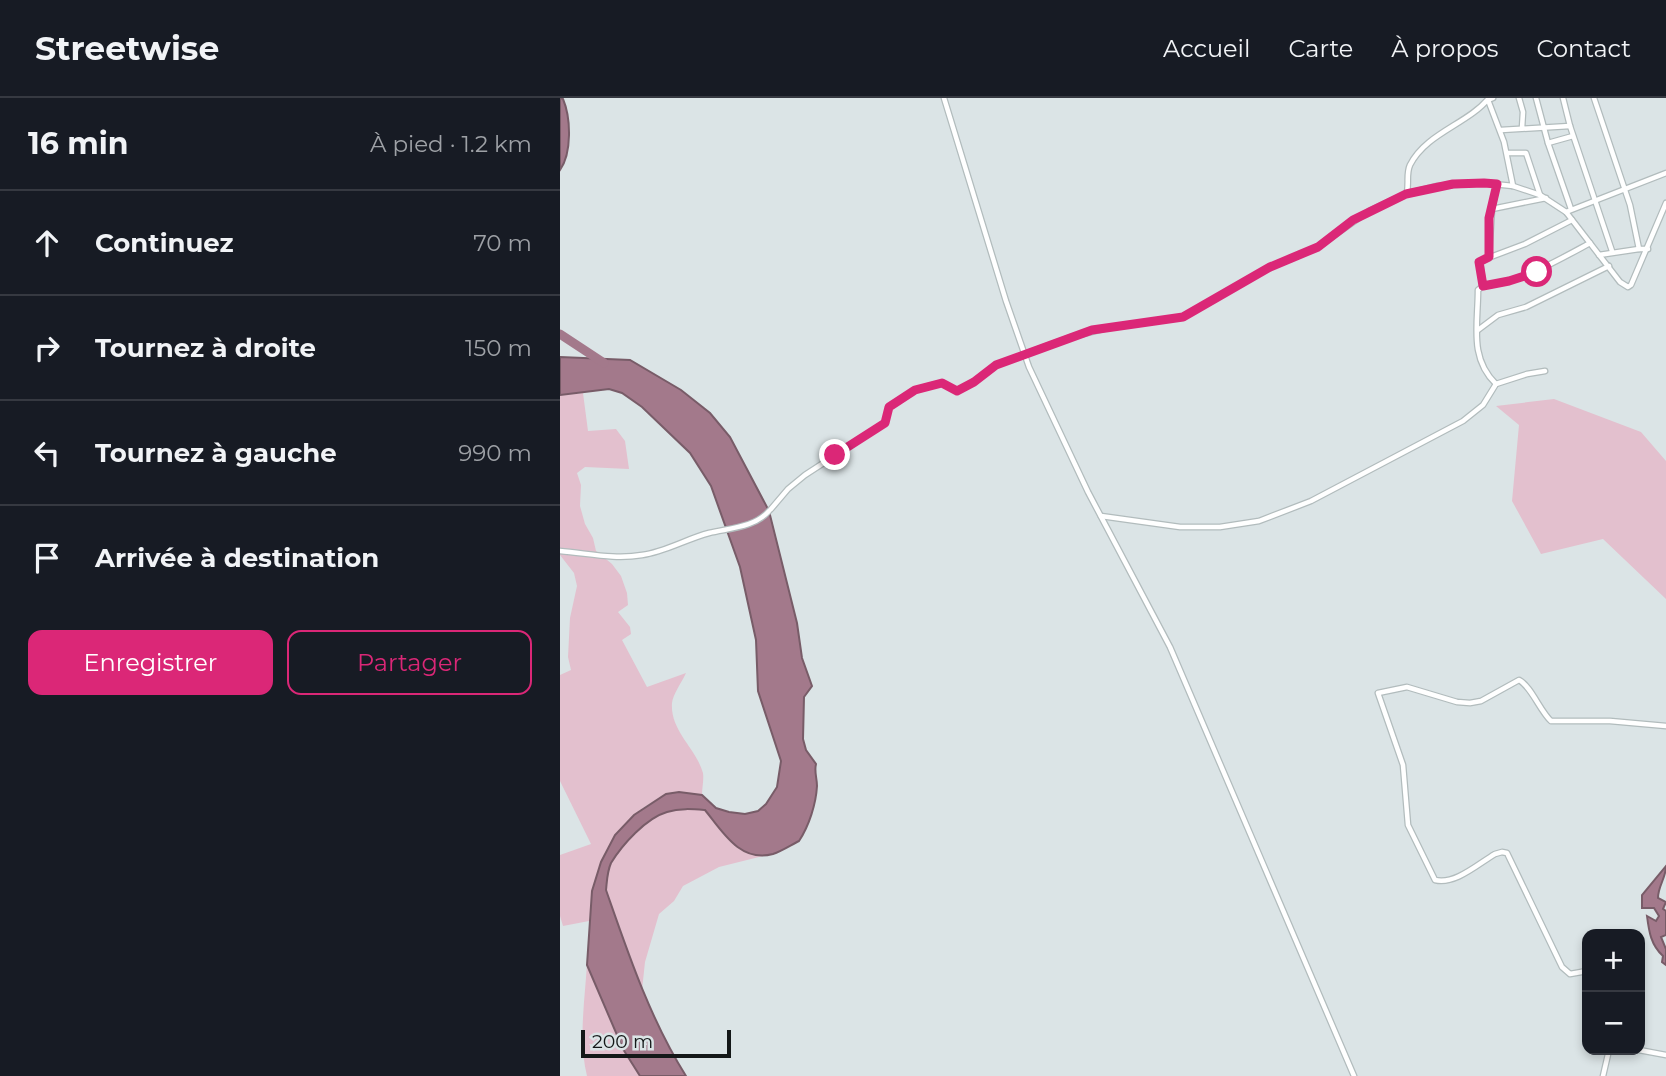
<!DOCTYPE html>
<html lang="fr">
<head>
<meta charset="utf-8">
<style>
	body { margin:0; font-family:Montserrat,sans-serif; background:#20242c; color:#f1f3f6 }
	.controls { position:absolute; right:21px; bottom:21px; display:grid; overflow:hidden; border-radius:14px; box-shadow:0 4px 10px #0003 }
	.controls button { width:63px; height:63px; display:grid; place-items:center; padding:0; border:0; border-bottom:2px solid #363941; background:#171b24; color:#f1f3f6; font:35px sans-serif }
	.scale { position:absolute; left:21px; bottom:18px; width:150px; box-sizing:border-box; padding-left:7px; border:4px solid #141818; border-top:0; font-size:19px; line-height:24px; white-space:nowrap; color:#141818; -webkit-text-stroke:5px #dbe4e6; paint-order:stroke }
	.stop { position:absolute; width:21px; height:21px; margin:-16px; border:5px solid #db2777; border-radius:50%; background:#fff }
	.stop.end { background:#db2777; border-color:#fff; box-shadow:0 2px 7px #0008 }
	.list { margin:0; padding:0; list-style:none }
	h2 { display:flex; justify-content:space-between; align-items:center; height:91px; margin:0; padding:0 28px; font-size:30px }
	h2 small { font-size:23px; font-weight:400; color:#9ea1a6 }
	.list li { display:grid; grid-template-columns:46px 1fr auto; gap:21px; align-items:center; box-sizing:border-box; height:105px; padding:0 28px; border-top:2px solid #363941 }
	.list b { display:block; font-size:26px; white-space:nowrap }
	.list em { font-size:23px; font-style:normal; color:#9ea1a6 }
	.actions { display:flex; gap:14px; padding:21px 28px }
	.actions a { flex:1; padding:16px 0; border:2px solid #db2777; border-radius:14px; text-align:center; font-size:24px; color:#db2777 }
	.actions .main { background:#db2777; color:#fff }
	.icon { flex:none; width:38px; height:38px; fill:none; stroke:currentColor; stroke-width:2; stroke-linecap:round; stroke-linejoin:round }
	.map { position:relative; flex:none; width:1106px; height:978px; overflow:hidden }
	header { display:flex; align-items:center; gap:42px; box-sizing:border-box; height:98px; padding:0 35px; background:#171b24; border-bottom:2px solid #363941 }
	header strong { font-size:33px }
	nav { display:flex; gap:38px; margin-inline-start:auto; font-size:24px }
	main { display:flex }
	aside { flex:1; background:#171b24 }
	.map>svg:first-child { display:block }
	.green { fill:#e3c0ce }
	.water { fill:#a3798b; stroke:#785c68; stroke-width:2 }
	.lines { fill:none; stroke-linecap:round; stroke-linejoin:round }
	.river { stroke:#a3798b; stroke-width:9 }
	.street-casing { stroke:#b2bcbd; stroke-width:7 }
	.street { stroke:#fff; stroke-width:4.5 }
	.route { stroke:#db2777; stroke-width:9 }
</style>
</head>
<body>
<header>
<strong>Streetwise</strong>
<nav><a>Accueil</a><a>Carte</a><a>À propos</a><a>Contact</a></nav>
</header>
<main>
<aside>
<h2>16 min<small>À pied · 1.2 km</small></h2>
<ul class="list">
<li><svg class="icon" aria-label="ahead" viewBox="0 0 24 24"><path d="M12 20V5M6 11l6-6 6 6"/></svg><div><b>Continuez</b></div><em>70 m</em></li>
<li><svg class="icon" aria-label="right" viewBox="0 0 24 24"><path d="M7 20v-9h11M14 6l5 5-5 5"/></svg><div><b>Tournez à droite</b></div><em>150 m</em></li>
<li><svg class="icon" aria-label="left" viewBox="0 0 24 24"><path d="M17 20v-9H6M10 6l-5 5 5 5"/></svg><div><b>Tournez à gauche</b></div><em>990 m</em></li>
<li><svg class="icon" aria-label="arrive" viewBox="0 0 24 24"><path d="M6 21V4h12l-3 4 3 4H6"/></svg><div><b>Arrivée à destination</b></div></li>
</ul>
<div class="actions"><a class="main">Enregistrer</a><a>Partager</a></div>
</aside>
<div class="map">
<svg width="1106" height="978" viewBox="0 0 1106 978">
	<rect width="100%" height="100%" fill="#dbe4e6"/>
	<g class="green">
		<path d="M 23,295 L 28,333 L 56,331 L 65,343 L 69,371 L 25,369 L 17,375 L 21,387 L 20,408 L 25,426 L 33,440 L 36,453 L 52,466 L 61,478 L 67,495 L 68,507 L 58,514 L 70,529 L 71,536 L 62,542 L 87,589 L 126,575 C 122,584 113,596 112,605 C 110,633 136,650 143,675 C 144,682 142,690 142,697 C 135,696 127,694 120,694 C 115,694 109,697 104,699 C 66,713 42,751 33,791 C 30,801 31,812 29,823 L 3,828 L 0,818 L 0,757 L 31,746 L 0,683 L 0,577 L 11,572 L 8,559 L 10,520 L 17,488 L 14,475 L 0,457 L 0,297 Z"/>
		<path d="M 994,301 L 1081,334 L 1106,363 L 1106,501 L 1043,441 L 981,456 L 952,403 L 959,327 L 936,308 Z"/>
		<path d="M 125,710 L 145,712 C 170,741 170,753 211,756 L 159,769 L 123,788 L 114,803 L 99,816 L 85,864 L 82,892 L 46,792 C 47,782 47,773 51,765 C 62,746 84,724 104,715 C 110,712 118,712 125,710 Z"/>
		<path d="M 27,865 L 63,950 L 80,978 L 27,978 C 18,942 25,902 27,865 Z"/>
	</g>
	<g class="water">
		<path d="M 0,0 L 3,1 C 11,20 12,55 0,72 Z"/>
		<path d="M 0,259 L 70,262 L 121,292 L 150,315 L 170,339 L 209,413 L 237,525 L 242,560 L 252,588 L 244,599 L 243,641 L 246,652 L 256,666 C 254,674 257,680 257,688 C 256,706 249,728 239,743 C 231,747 222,753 213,756 C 180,765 162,733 145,712 C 132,711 120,710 107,714 C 86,720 62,747 51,765 C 47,774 47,783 46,792 C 68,855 90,921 126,978 L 80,978 L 63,951 L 27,867 L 32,793 L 41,764 L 55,737 L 74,717 L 106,696 L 119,694 L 142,697 L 156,710 L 169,714 L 185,716 L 198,713 L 206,706 L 217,689 L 221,663 L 198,593 L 196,542 L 180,469 L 151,388 L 130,355 L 82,309 L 62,295 L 49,291 L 0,297 Z"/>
		<path d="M 1106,768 C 1106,780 1098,788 1098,800 L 1106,804 L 1103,811 L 1106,813 L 1106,837 L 1101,839 L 1106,851 L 1106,867 L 1102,864 L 1103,858 C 1091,847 1089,834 1087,818 L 1096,823 L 1099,818 L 1094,810 L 1082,810 L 1082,797 Z"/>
	</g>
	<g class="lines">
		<path class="river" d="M 0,236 L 44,265"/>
		<g class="street-casing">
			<g id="street">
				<path d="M 384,0 L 446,203 L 469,269 L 528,394 L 610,549 L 794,978"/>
				<path d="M 933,0 L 928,2 L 944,44 L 953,88"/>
				<path d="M 959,0 L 963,14 L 962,30"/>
				<path d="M 976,0 L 988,45"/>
				<path d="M 1003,0 L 1010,28 L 1052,153"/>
				<path d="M 1034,0 L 1070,107 L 1079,151 L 1088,151"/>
				<path d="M 941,32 L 1010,28"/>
				<path d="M 947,55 L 966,55 L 980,97"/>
				<path d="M 847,94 C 849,85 846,76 850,67 C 866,35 908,26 929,0"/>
				<path d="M 932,111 L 937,86"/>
				<path d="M 1011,111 L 988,45 L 1013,38"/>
				<path d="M 1006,114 L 1106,75"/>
				<path d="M 1039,157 L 1079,151"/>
				<path d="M 929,159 L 932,111 L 986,100"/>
				<path d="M 923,188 C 963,183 995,164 1030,145"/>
				<path d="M 918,232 L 938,217 L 966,209 L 1049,168"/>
				<path d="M 936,286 C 909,260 918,227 918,192 L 923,188 L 920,163 L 965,146 L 1012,122"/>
				<path d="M 211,411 L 228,391 L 245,377 L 325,325 L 329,309 L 355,292 L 381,285 L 397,293 L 414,284 L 436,267 L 511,239 L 551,229 L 623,219 L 710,169 L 758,149 L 809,113 L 846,96 L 877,88 L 924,85 L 953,88 L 980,97 L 1006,114 L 1060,184 L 1068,189 L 1071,187 L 1106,105"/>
				<path d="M 541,418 L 620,429 L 660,429 L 699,423 L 751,403 L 903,323 L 923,307 L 936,286 L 967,276 L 985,273"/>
				<path d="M 0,453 C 27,455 54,462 82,457 C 105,454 126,441 149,435 C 169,430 194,430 209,413"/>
				<path d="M 1027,873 L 1010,876 L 1002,869 L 947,755 L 942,754 L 935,756 C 918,766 895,787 875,782 L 848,727 L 843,667 L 818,595 L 847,589 L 897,604 L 910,605 L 921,603 L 959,582 C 971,588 980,613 991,623 L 1050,623 L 1106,628"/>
				<path d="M 1079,952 L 1106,957"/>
				<path d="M 1043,978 L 1049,952"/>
			</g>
		</g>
		<use href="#street" class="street"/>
	</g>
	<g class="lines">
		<path class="route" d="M 275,357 L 325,325 L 329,309 L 355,292 L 382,285 L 397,293 L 414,284 L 436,267 L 532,232 L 623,219 L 710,169 L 758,149 L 793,122 L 846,96 L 893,86 L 924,85 L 937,86 L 929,120 L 929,159 L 919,164 L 923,188 L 949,183 L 977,174"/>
	</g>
</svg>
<div class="controls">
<button>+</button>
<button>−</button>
</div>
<div class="scale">200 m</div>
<div class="stop" style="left:977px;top:174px"></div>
<div class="stop end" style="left:275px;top:357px"></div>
</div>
</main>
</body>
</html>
